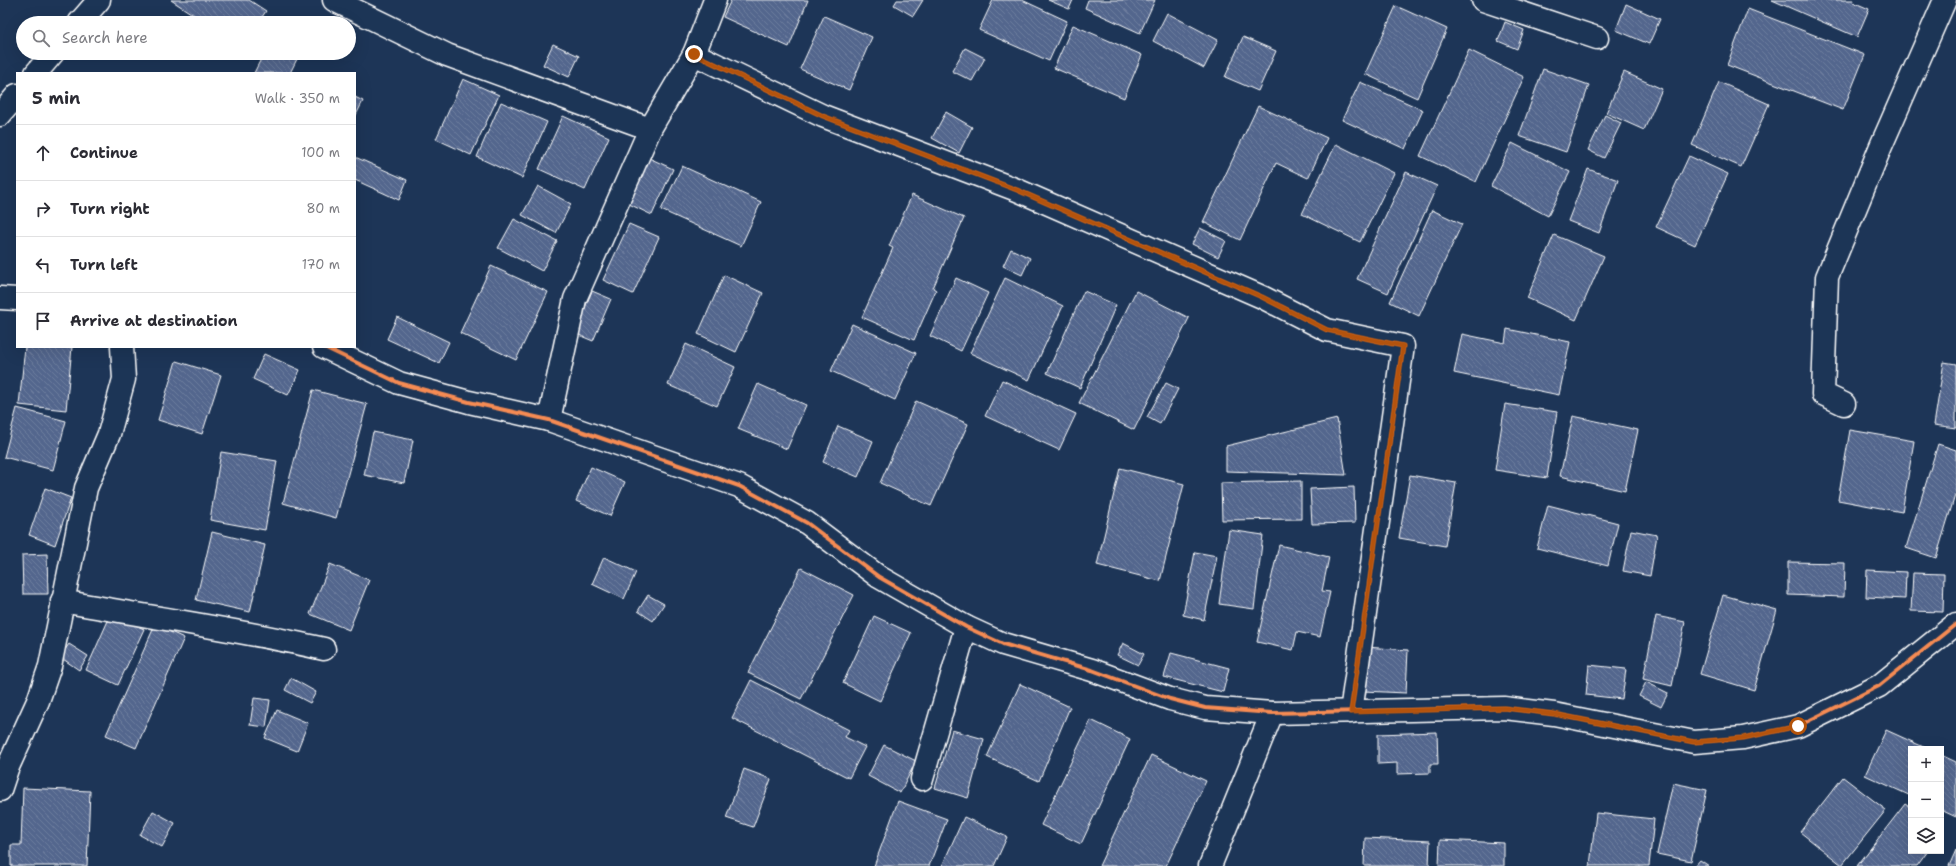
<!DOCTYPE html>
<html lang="en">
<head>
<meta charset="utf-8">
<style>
	body { margin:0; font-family:"Shantell Sans",sans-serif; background:#f7f7f7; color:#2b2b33 }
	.controls { position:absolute; right:12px; bottom:12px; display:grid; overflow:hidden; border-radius:0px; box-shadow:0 4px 16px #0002 }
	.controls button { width:36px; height:36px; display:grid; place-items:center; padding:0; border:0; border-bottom:1px solid #e1e1e2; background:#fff; color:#2b2b33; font:20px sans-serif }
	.stop { position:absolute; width:12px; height:12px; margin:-9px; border:3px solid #b45309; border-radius:50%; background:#fff }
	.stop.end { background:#b45309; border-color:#fff; box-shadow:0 1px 4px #0008 }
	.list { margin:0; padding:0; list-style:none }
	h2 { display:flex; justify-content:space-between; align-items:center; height:52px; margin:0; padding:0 16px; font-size:17px }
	h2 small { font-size:13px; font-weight:400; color:#7c7c81 }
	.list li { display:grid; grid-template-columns:26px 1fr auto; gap:12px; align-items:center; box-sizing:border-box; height:56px; padding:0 16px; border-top:1px solid #e1e1e2 }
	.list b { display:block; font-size:15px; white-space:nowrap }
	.list em { font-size:13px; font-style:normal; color:#7c7c81 }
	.icon { flex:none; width:22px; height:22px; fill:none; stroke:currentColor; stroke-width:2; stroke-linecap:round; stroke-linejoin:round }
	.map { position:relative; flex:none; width:1956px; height:866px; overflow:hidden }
	.search { position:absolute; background:#fff; box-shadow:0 4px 16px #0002; left:16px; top:16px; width:340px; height:44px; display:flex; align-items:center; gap:10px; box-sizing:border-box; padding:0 14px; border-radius:22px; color:#7c7c81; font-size:15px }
	.panel { position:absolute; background:#fff; box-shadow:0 4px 16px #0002; left:16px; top:72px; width:340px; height:276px; border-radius:0px }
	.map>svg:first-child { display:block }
	.building { fill:url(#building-back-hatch); stroke:#fff }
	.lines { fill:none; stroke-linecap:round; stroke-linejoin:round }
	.street-casing { stroke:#fff; stroke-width:25 }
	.secondary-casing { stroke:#fff; stroke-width:25 }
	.street { stroke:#1d3557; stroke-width:22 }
	.secondary { stroke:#1d3557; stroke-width:22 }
	.cycleway-casing { stroke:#1d3557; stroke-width:6 }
	.cycleway { stroke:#f68b52; stroke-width:4 }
	.route { stroke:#b45309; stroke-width:5 }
</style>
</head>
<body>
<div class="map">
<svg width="1956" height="866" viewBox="0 0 1956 866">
	<defs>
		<pattern id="building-back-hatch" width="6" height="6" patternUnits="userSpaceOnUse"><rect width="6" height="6" fill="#53668d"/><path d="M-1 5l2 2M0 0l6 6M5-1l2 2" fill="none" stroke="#6d7d9e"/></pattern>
	</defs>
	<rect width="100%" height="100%" fill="#1d3557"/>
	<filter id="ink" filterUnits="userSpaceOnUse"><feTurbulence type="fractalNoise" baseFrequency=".025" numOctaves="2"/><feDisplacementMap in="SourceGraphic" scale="8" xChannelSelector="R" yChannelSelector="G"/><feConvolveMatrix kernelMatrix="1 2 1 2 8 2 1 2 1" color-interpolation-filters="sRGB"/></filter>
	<g filter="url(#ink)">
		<g class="building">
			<path d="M 171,0 L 249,0 L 266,11 L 258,23 L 206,23 Z"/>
			<path d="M 731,0 L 808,0 L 789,47 L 723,17 Z"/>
			<path d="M 897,0 L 923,0 L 913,16 L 894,5 Z"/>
			<path d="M 993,0 L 1022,0 L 1067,21 L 1049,61 L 979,30 Z"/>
			<path d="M 1048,0 L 1073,0 L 1069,9 Z"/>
			<path d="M 1088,0 L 1155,0 L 1140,33 L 1085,8 Z"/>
			<path d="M 1772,0 L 1854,0 L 1853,2 L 1869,9 L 1857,37 Z"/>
			<path d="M 1626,4 L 1660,19 L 1649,44 L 1616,30 Z"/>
			<path d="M 1396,6 L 1447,29 L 1417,98 L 1365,74 Z"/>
			<path d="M 1748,9 L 1865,55 L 1843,110 L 1727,65 Z"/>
			<path d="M 1167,13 L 1218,40 L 1204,68 L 1153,41 Z"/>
			<path d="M 824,16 L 872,37 L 849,90 L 800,69 Z"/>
			<path d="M 1505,22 L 1524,30 L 1517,49 L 1498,41 Z"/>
			<path d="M 1073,25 L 1142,55 L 1124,98 L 1054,68 Z"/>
			<path d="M 1243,37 L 1276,51 L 1258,91 L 1225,77 Z"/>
			<path d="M 553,44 L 579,56 L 569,77 L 543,65 Z"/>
			<path d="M 965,48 L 985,58 L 972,81 L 952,71 Z"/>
			<path d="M 1469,50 L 1524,77 L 1476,182 L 1420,156 Z"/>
			<path d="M 264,53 L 300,53 L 290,73 L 254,73 Z"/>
			<path d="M 1543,69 L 1589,85 L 1566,152 L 1519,136 Z"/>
			<path d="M 1624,72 L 1662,89 L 1644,130 L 1606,113 Z"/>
			<path d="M 463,79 L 499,95 L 471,155 L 436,139 Z"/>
			<path d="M 1360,82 L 1423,110 L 1405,149 L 1342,120 Z"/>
			<path d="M 1719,82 L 1769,104 L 1741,167 L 1692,145 Z"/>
			<path d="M 355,97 L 363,101 L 355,117 Z"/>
			<path d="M 501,102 L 547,122 L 522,178 L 477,157 Z"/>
			<path d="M 1258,106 L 1327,138 L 1308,178 L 1276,163 L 1240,240 L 1203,222 Z"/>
			<path d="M 946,112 L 972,127 L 959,153 L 932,138 Z"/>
			<path d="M 1605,115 L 1621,123 L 1604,158 L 1588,150 Z"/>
			<path d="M 563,116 L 609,137 L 585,190 L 539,169 Z"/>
			<path d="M 1512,143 L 1570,172 L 1548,216 L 1491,186 Z"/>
			<path d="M 1336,144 L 1394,173 L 1360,242 L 1302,214 Z"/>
			<path d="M 1689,156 L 1728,174 L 1695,245 L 1656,227 Z"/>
			<path d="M 355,157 L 407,180 L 399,200 L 355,180 Z"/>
			<path d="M 649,158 L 673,169 L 652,215 L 629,204 Z"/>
			<path d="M 682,166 L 761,202 L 741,246 L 661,210 Z"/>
			<path d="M 1588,169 L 1618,180 L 1599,233 L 1568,221 Z"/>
			<path d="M 1406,172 L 1437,186 L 1388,293 L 1357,279 Z"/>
			<path d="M 538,186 L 571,204 L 556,233 L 522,215 Z"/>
			<path d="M 912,195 L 964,218 L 933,288 L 936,290 L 914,340 L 862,317 L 893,248 L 889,246 Z"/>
			<path d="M 1432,210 L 1462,224 L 1419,316 L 1390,302 Z"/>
			<path d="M 514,219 L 557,241 L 542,271 L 498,248 Z"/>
			<path d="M 629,224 L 659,237 L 633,294 L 603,280 Z"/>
			<path d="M 1200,228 L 1226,241 L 1218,257 L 1192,244 Z"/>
			<path d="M 1554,235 L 1604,256 L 1576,320 L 1527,298 Z"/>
			<path d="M 1011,249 L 1030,258 L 1022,275 L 1003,266 Z"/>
			<path d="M 491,266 L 548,292 L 516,360 L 460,333 Z"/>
			<path d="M 724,275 L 763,293 L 736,352 L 698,334 Z"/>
			<path d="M 956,278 L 988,293 L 961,351 L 930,336 Z"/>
			<path d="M 1005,278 L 1063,306 L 1029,380 L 970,353 Z"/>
			<path d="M 592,291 L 611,299 L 593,341 L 574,333 Z"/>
			<path d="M 1084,291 L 1116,305 L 1080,388 L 1047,373 Z"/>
			<path d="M 1136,291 L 1189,318 L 1134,430 L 1079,403 Z"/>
			<path d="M 397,317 L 449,342 L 439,363 L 387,339 Z"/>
			<path d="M 852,324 L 916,353 L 895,400 L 831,371 Z"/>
			<path d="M 1507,329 L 1570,342 L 1559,395 L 1454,373 L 1462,334 L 1505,343 Z"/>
			<path d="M 686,344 L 735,367 L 717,406 L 668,385 Z"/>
			<path d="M 25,347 L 72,347 L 66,410 L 19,405 Z"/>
			<path d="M 264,354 L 300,370 L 288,395 L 253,379 Z"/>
			<path d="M 176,361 L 221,375 L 202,434 L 158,420 Z"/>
			<path d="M 1944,362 L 1956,364 L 1956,428 L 1934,425 Z"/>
			<path d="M 1002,380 L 1076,414 L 1059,450 L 985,416 Z"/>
			<path d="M 1166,383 L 1178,389 L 1160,424 L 1147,417 Z"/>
			<path d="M 758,384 L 806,405 L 787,449 L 738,429 Z"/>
			<path d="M 313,390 L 367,404 L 336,518 L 283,503 Z"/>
			<path d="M 916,401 L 968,424 L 931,506 L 880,483 Z"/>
			<path d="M 1505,404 L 1557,412 L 1547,478 L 1495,470 Z"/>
			<path d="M 17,408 L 66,421 L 53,470 L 4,457 Z"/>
			<path d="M 1573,416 L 1638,430 L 1625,491 L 1560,476 Z"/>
			<path d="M 1337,419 L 1346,475 L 1226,471 L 1226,446 Z"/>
			<path d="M 838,426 L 873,441 L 858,477 L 823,462 Z"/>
			<path d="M 1850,430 L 1914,441 L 1902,512 L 1838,500 Z"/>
			<path d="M 373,432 L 413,440 L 404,483 L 364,475 Z"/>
			<path d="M 1938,444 L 1956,450 L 1956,492 L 1936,558 L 1906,548 Z"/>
			<path d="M 221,452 L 277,461 L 265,530 L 210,520 Z"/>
			<path d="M 591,467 L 625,482 L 610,516 L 576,501 Z"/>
			<path d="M 1120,468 L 1184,484 L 1160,581 L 1097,565 Z"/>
			<path d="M 1410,475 L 1456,483 L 1445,546 L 1399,538 Z"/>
			<path d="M 1301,481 L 1301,519 L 1222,520 L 1221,483 Z"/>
			<path d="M 1354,487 L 1355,523 L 1312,524 L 1310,489 Z"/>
			<path d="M 45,488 L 71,498 L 55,545 L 29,535 Z"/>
			<path d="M 1548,505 L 1618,523 L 1608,566 L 1537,548 Z"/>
			<path d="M 1229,530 L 1263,535 L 1254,609 L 1219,604 Z"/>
			<path d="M 1631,530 L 1657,535 L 1650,576 L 1623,571 Z"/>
			<path d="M 212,532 L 265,545 L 250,612 L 196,600 Z"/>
			<path d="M 1279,545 L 1329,557 L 1322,591 L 1330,592 L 1320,637 L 1297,632 L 1293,650 L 1257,642 Z"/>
			<path d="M 1195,552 L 1217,556 L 1204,620 L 1183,615 Z"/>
			<path d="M 47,554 L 48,594 L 23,594 L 22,555 Z"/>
			<path d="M 604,557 L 636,572 L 624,599 L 592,584 Z"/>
			<path d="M 1788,562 L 1845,563 L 1844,597 L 1788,595 Z"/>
			<path d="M 330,564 L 369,580 L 349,630 L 310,614 Z"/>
			<path d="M 801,568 L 854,595 L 801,699 L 748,673 Z"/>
			<path d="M 1867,570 L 1906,572 L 1905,599 L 1866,597 Z"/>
			<path d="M 1913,573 L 1944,574 L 1943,612 L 1911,611 Z"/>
			<path d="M 648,595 L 664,604 L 653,621 L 638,611 Z"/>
			<path d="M 1723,595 L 1777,610 L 1754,690 L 1700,674 Z"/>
			<path d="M 111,614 L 144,629 L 118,685 L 86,670 Z"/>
			<path d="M 874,616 L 911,633 L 880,701 L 843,683 Z"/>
			<path d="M 1656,616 L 1685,622 L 1672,686 L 1643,679 Z"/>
			<path d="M 155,625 L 184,638 L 136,748 L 106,735 Z"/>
			<path d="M 1123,643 L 1144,654 L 1138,665 L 1117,655 Z"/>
			<path d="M 69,644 L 88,656 L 79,670 L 60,657 Z"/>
			<path d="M 1365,647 L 1408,650 L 1406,693 L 1363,691 Z"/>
			<path d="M 1171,653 L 1229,668 L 1223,692 L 1164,677 Z"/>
			<path d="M 1589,665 L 1626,669 L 1622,699 L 1586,695 Z"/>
			<path d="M 291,678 L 316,692 L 310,703 L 285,690 Z"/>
			<path d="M 751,680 L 849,730 L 845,737 L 865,747 L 849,778 L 732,718 Z"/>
			<path d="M 1646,682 L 1668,693 L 1661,707 L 1639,696 Z"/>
			<path d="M 1020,684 L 1070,707 L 1039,781 L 987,757 Z"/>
			<path d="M 254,698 L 270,700 L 266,727 L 250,725 Z"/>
			<path d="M 277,710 L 308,723 L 297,751 L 265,738 Z"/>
			<path d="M 1091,720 L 1130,739 L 1081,844 L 1041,825 Z"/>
			<path d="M 952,730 L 984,739 L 968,798 L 935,788 Z"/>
			<path d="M 1886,730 L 1928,749 L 1911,749 L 1911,796 L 1865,775 Z"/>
			<path d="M 1437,732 L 1438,764 L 1430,764 L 1430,773 L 1397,774 L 1397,763 L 1378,764 L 1378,734 Z"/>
			<path d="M 884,745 L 916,761 L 900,793 L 868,776 Z"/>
			<path d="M 1151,755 L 1206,781 L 1166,866 L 1099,866 Z"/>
			<path d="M 1941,755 L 1956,762 L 1956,817 L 1941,810 Z"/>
			<path d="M 744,769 L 771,779 L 753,827 L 726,818 Z"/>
			<path d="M 1843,777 L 1886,810 L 1842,865 L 1800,832 Z"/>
			<path d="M 1673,783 L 1707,790 L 1691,861 L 1657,854 Z"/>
			<path d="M 23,788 L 90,791 L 87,866 L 11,866 L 11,845 L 21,845 Z"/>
			<path d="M 898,801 L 947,819 L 929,866 L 874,866 Z"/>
			<path d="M 1905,804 L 1911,808 L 1911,851 L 1928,851 L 1917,866 L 1857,866 Z"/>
			<path d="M 153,811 L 175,823 L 162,847 L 140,835 Z"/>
			<path d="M 1596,813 L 1654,819 L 1649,866 L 1590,866 Z"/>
			<path d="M 964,817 L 1007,837 L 994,866 L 942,866 Z"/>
			<path d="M 1365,838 L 1430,841 L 1429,866 L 1364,866 Z"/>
			<path d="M 1440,840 L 1504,843 L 1504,866 L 1439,866 Z"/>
			<path d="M 1956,850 L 1956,866 L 1949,866 Z"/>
			<path d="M 1700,860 L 1709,866 L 1695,866 Z"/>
		</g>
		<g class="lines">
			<g class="street-casing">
				<g id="street">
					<path d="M 334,0 L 447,55 L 650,129"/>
					<path d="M 1483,0 L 1597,38"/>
					<path d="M 694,54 L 823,116 L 1017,190 L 1262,297 L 1327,330 L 1403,346 L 1351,712"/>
					<path d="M 0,298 L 17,299"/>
					<path d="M 324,347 L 399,383 L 469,402 L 549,420 L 739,486 L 807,523 L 879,577 L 966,627 L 1003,644 L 1092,670 L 1170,699 L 1205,708 L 1272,713 L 1504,708 L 1554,714 L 1694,742 L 1743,738 L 1798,726 L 1879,686 L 1956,624"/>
					<path d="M 1844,404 L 1823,394 L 1827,277 L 1881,146 L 1945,0"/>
					<path d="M 549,420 L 575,299 L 650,129 L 694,54 L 715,0"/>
					<path d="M 62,601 C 149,617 237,629 324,649"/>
					<path d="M 922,779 L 966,627"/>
					<path d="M 0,790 L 7,769 L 38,701 L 50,666 L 86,488 L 109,434 L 124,379 L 122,347"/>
					<path d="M 1210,866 L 1272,713"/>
				</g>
			</g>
			<g class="secondary-casing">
				<g id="secondary">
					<path d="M 79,23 L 99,0"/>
					<path d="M 36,73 L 53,53"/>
					<path d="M 0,115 L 17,95"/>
				</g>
			</g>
			<use href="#street" class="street"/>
			<use href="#secondary" class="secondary"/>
			<g class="cycleway-casing">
				<g id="cycleway">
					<path d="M 694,54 L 823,116 L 1017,190 L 1262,297 L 1327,330 L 1403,346 L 1351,712"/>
					<path d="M 324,347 L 399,383 L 469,402 L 549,420 L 739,486 L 807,523 L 879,577 L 966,627 L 1003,644 L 1092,670 L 1170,699 L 1205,708 L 1272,713 L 1504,708 L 1554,714 L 1694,742 L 1743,738 L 1798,726 L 1879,686 L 1956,624"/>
				</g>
			</g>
			<use href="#cycleway" class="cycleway"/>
		</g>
	</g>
	<g class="lines" filter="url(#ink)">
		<path class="route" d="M 694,54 L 823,116 L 1017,190 L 1262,297 L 1327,330 L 1403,346 L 1351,712 L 1504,708 L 1554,714 L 1694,742 L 1743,738 L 1798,726"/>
	</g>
</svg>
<div class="controls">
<button>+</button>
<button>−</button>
<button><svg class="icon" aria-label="layers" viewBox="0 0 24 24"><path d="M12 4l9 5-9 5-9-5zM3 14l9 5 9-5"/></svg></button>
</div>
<div class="stop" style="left:1798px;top:726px"></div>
<div class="stop end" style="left:694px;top:54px"></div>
<div class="search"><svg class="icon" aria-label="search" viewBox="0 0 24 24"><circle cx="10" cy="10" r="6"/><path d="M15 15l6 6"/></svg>Search here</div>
<section class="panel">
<h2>5 min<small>Walk · 350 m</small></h2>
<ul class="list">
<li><svg class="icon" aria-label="ahead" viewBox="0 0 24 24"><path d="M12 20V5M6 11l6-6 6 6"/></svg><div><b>Continue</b></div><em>100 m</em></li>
<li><svg class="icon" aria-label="right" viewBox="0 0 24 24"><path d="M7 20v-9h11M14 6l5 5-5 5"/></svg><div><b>Turn right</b></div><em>80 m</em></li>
<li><svg class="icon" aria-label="left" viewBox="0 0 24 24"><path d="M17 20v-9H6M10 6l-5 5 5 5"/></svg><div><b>Turn left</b></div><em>170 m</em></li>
<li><svg class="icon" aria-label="arrive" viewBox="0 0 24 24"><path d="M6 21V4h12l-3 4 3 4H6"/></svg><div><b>Arrive at destination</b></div></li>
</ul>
</section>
</div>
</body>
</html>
